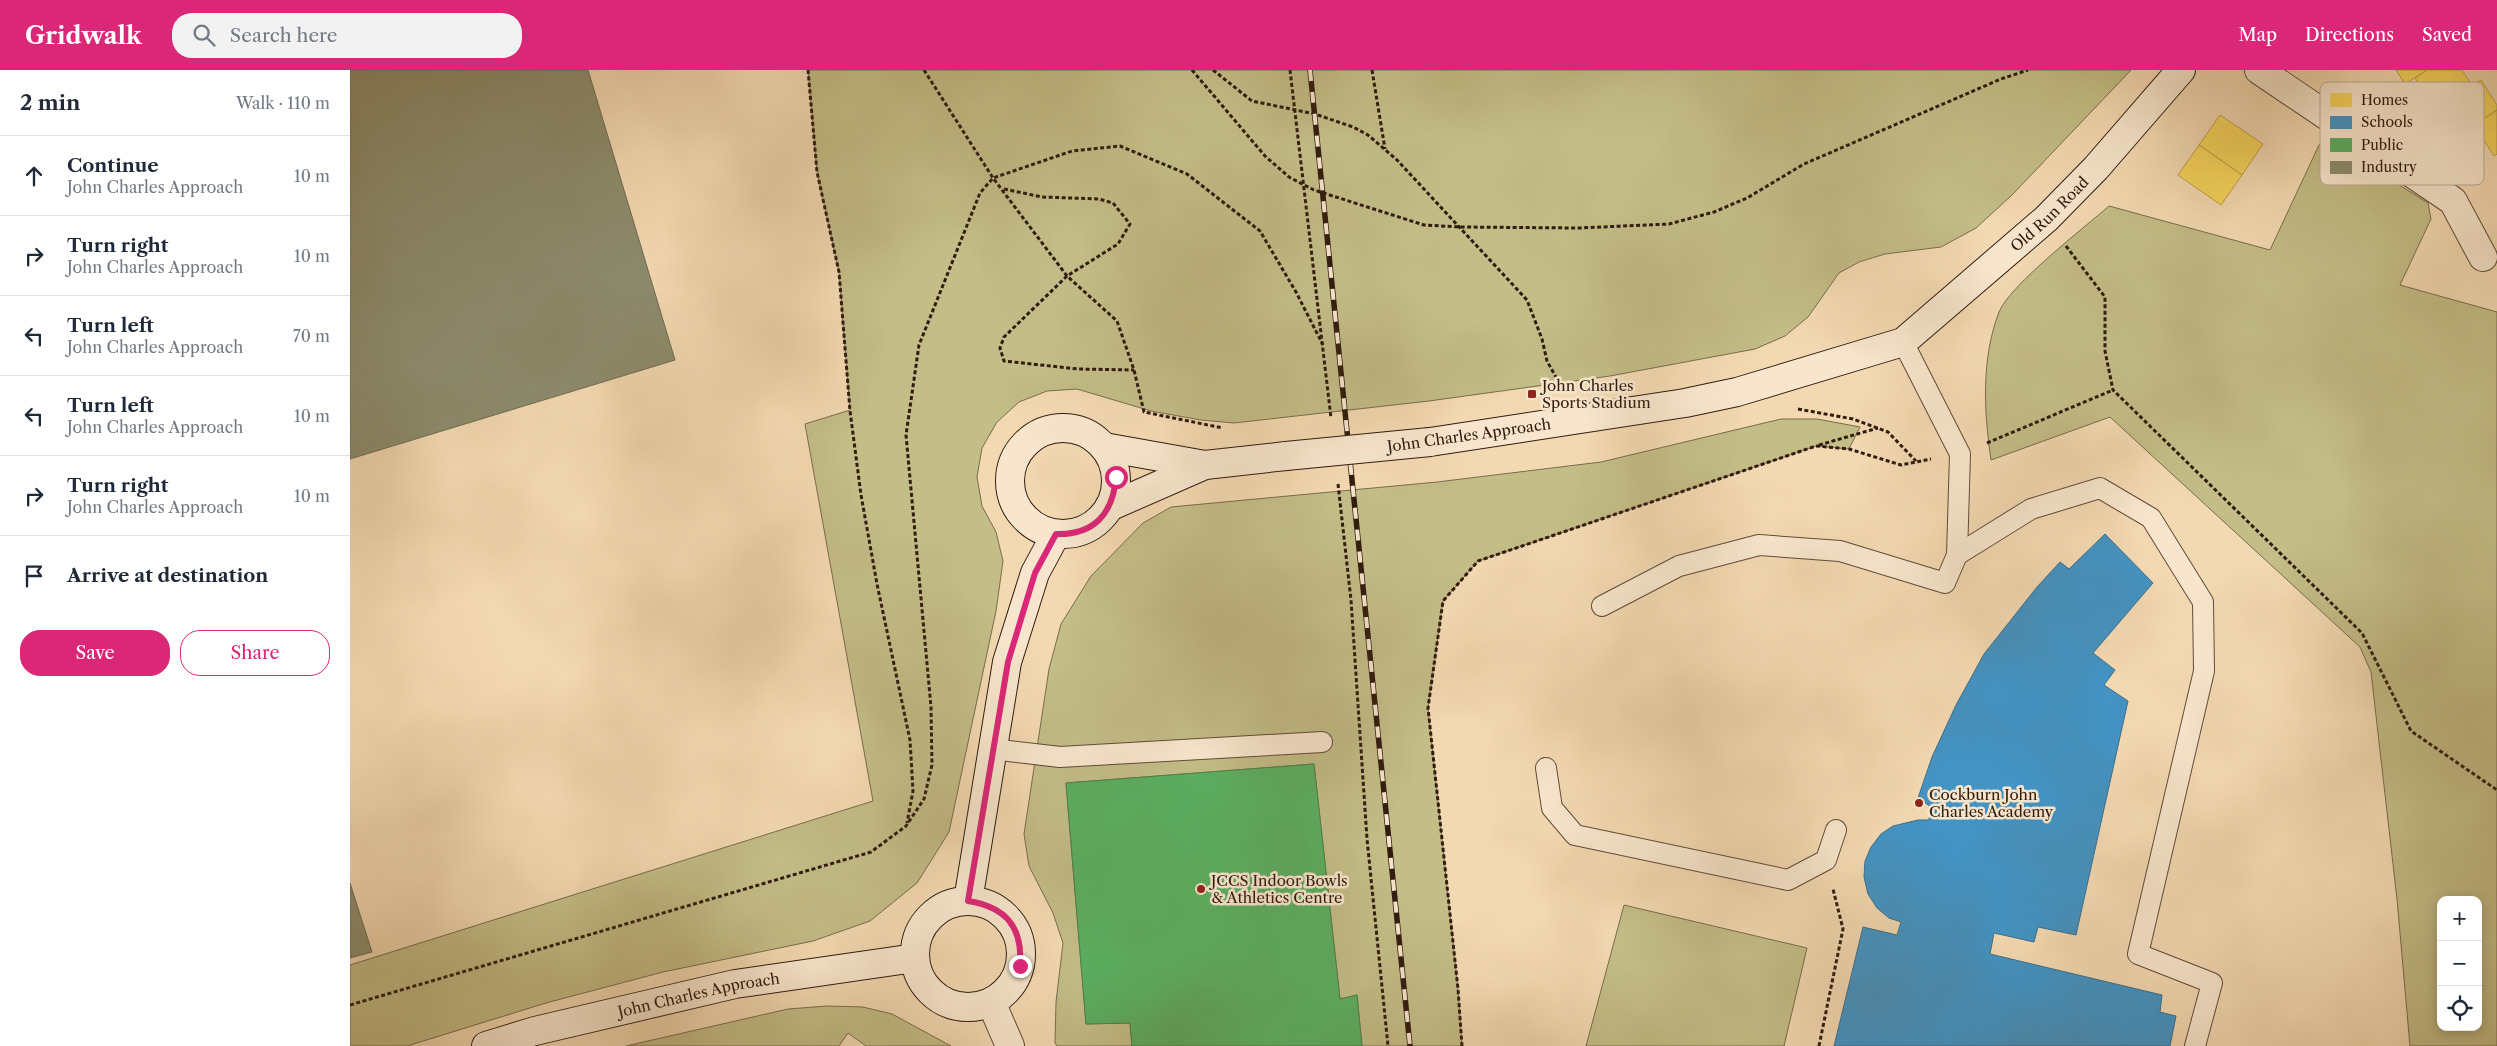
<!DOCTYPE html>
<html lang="en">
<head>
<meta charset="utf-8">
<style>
	body { margin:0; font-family:"Libre Caslon Text",serif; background:#f2f2f3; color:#1f2937 }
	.controls { position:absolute; right:15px; bottom:15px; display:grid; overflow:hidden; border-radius:10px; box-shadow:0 2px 12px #0003 }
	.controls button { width:45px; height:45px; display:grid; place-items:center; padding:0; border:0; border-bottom:1px solid #e0e1e3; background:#fff; color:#1f2937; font:25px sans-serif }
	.stop { position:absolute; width:15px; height:15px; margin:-11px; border:4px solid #db2777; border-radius:50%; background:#fff }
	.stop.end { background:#db2777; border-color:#fff; box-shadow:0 1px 5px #0008 }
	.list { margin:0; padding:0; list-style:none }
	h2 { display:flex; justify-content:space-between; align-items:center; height:65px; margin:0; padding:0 20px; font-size:21px }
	h2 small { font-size:16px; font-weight:400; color:#747a83 }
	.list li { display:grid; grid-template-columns:32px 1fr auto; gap:15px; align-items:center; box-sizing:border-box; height:80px; padding:0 20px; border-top:1px solid #e0e1e3 }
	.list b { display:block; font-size:19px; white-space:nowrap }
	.list p { margin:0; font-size:16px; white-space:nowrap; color:#747a83 }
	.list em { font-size:16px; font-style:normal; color:#747a83 }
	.actions { display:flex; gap:10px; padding:15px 20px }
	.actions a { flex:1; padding:11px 0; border:1px solid #db2777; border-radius:20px; text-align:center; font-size:18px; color:#db2777 }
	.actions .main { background:#db2777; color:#fff }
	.icon { flex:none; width:28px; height:28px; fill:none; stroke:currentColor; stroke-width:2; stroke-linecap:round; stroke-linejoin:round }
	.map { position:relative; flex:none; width:2147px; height:976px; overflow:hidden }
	header { display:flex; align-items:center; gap:30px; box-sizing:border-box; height:70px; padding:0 25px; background:#db2777; color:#fff }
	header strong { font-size:24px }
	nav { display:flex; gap:28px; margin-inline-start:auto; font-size:18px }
	.search { width:350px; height:45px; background:#f2f2f3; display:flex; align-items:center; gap:12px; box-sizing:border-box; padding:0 18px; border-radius:20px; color:#747a83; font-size:19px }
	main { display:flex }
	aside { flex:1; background:#fff }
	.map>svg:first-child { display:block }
	.green { fill:#c3bd87; stroke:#7a6c4c; fill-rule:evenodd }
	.homes { fill:#f6d55c; stroke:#bb9e45 }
	.schools { fill:#4393c3; stroke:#3e6f8d }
	.public { fill:#5aae61; stroke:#4e8249 }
	.industry { fill:#8c8c6e; stroke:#716a52 }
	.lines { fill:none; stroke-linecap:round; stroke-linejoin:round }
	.lane-casing { stroke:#624b38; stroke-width:22 }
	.street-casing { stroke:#624b38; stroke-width:30 }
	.secondary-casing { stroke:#311c10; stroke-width:30 }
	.path { stroke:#311c10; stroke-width:3; stroke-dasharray:4 2.5; stroke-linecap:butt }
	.lane { stroke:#f7e6cd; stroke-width:20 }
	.street { stroke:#f7e6cd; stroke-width:28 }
	.secondary { stroke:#f7e6cd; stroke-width:28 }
	.rail-casing { stroke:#311c10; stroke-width:5.5 }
	.rail { stroke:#f7e6cd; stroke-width:4; stroke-dasharray:11; stroke-linecap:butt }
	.secondary-bridge-casing { stroke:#311c10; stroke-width:30; stroke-linecap:butt }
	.secondary-bridge { stroke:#f7e6cd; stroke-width:28 }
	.route { stroke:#db2777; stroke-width:6 }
	.poi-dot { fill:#8f2418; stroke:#f7e6cd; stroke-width:2 }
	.labels { text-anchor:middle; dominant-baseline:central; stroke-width:5; stroke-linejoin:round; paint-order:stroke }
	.street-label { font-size:15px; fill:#311c10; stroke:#f7e6cd }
	.poi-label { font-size:15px; fill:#311c10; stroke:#f7e6cd; text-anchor:start }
	.key { fill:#f7e6cd; stroke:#bca994; stroke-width:1 }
	.key-label { font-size:14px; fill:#311c10 }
</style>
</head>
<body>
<header>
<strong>Gridwalk</strong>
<div class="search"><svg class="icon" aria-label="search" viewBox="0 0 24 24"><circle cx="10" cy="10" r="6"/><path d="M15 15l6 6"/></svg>Search here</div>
<nav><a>Map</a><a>Directions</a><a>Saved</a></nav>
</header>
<main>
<aside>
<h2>2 min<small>Walk · 110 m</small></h2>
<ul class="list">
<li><svg class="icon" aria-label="ahead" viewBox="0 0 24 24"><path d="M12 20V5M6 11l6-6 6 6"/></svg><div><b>Continue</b><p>John Charles Approach</p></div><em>10 m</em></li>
<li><svg class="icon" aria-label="right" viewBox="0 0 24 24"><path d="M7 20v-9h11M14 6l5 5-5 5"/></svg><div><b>Turn right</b><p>John Charles Approach</p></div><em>10 m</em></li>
<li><svg class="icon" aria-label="left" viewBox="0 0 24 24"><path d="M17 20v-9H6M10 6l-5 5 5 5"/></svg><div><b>Turn left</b><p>John Charles Approach</p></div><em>70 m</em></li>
<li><svg class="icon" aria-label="left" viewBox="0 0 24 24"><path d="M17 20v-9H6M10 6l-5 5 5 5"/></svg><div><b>Turn left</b><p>John Charles Approach</p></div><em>10 m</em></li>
<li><svg class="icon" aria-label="right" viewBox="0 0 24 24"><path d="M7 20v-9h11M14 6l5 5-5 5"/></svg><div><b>Turn right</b><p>John Charles Approach</p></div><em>10 m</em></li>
<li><svg class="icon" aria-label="arrive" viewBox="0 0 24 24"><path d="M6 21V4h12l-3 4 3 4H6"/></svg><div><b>Arrive at destination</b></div></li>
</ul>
<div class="actions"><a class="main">Save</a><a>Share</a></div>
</aside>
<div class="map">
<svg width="2147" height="976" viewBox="0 0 2147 976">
	<rect width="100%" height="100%" fill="#f3d9b2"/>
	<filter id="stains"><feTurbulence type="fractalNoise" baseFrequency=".004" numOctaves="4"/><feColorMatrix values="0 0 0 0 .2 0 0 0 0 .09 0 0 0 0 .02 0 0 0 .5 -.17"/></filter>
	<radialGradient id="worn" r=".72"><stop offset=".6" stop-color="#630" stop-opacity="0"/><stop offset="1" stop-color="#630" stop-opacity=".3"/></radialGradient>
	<g class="green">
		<path d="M 458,0 L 1781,0 L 1662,125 L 1626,158 L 1591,177 L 1535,184 L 1509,192 L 1489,203 L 1458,247 L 1435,266 L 1405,279 L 1260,306 L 1079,331 L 884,353 L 851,350 L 801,341 L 727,319 L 697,321 L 669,332 L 647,352 L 632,378 L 627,407 L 632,436 L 646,462 L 653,491 L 646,541 L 599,762 L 567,813 L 520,851 L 463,871 L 313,902 L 196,933 L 57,976 L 0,976 L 0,895 L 523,731 L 455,354 L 500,340 L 489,202 L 467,102 Z"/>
		<path d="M 1976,69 L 2078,133 L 2081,149 L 2050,215 L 2147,242 L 2147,976 L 2060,976 L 2047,829 L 2021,602 L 2010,577 L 1760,347 L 1641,390 C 1634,342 1631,289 1649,242 C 1660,215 1734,158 1759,136 L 1920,180 L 1969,75 ZM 2091,830 L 2128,830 L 2128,957 L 2091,957 Z"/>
		<path d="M 1431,349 L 1467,349 L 1510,357 L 1499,379 L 1466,376 L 1128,491 L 1093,531 L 1078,638 L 1108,919 L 1112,976 L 1012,976 L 1007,925 L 990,929 L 964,694 L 716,713 L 736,954 L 780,953 L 782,976 L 707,976 L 705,973 L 706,932 L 713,873 L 703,843 L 679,796 L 674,764 L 699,599 L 711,554 L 741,506 L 793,453 L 821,437 L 1087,412 L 1251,392 Z"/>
		<path d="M 1274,835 L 1457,878 L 1434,976 L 1236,976 Z"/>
		<path d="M 477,936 L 513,937 L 542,944 L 601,976 L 516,976 L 498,963 L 489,976 L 276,976 L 438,939 Z"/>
	</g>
	<g class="homes">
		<path d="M 2046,0 L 2077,0 L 2055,14 Z"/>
		<path d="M 2077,0 L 2112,0 L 2122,15 L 2085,39 L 2065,8 Z"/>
		<path d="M 2131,10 L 2147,35 L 2147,40 L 2115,61 L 2096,32 Z"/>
		<path d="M 2147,40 L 2147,84 L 2144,86 L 2124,55 Z"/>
		<path d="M 1870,45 L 1913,74 L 1892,105 L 1849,75 Z"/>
		<path d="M 1849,75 L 1892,105 L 1871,135 L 1828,105 Z"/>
	</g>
	<path class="schools" d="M 1755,464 L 1803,513 L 1743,583 L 1765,600 L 1754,615 L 1778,631 L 1726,865 L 1688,857 L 1684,872 L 1644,863 L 1640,884 L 1812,925 L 1810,942 L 1826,946 L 1820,976 L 1484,976 L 1513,857 L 1547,865 L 1551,852 L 1539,848 L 1527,838 L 1518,824 L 1514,807 L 1515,791 L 1521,777 L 1531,764 L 1543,756 L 1568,750 L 1579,750 L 1581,737 L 1568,728 L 1582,687 L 1606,635 L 1634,584 L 1687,517 L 1710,492 L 1719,499 Z"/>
	<path class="public" d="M 964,694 L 990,929 L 1007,925 L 1012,976 L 782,976 L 780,953 L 736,954 L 716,713 Z"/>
	<g class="industry">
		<path d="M 0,0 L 238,0 L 325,290 L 0,389 Z"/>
		<path d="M 0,813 L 22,882 L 0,888 Z"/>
	</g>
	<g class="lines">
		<g class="lane-casing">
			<g id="lane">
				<path d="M 1607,485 L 1681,439 L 1750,418 L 1801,448 L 1853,532 L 1854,601 L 1788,884 L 1862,913 L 1845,976"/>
				<path d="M 1252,536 L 1329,496 L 1409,475 L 1490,481 L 1595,513 L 1607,485 L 1610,384 L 1553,272"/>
				<path d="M 642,679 L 710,687 L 972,672"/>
				<path d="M 1196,698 L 1202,738 L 1225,765 L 1438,810 L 1476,790 L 1486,760"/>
			</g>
		</g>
		<g class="street-casing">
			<g id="street">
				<path d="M 1909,0 L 2103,131 L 2133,187"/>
				<path d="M 641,932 L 660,976"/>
			</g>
		</g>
		<g class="secondary-casing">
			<g id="secondary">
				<circle cx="713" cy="411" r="53"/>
				<path id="s1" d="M 1080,372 L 1335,333 L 1387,322 L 1553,272 L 1696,149 L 1746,98 L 1831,0"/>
				<path d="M 754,377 L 855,395 L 936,386"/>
				<path d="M 759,437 L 855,395"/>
				<path d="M 618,831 L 657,592 L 685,503 L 706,464"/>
				<circle cx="618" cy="884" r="53"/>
				<path id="s2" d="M 136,976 L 185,961 L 385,914 L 565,888"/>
			</g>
		</g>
		<g class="path">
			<path d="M 458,0 L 467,102 L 489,202 L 500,341 L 511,425 L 527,514 L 560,670 L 563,721 L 557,753"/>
			<path d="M 574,0 L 643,108 L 717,206 L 767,251 L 784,300 L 794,342 L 873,358"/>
			<path d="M 842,0 L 915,86 L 939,107 L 964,120 L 1074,155 L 1111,157 L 1229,158 L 1319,154 L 1364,142 L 1397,128 L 1454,94 L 1651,9 L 1678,0"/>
			<path d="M 863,0 L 902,31 L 965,44 L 1003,57 L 1018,65 L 1047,90 L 1177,230 L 1192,269 L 1197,291 L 1212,318"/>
			<path d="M 940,0 L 981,348"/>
			<path d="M 1022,0 L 1035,79"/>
			<path d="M 654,119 L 692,127 L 749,129 L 763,133 L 780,154 L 768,174 L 717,206 L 654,267 L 650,278 L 654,291 L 728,299 L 784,300"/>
			<path d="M 1716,176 L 1755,227 L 1755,281 L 1763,320 L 2012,563 L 2061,661 L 2147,720"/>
			<path d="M 1448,339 L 1503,349 L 1538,362 L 1566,391"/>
			<path d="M 1637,373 L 1763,320"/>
			<path d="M 1469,375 L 1528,358"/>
			<path d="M 988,414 L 1001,530 L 1017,769 L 1038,976"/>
			<path d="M 0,935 L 521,782 L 556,756 L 574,729 L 582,695 L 581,637 L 556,365 L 569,275 L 630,123 L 643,108 L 722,81 L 770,76 L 837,104 L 910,161 L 946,222 L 973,275"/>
			<path d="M 1112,976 L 1108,919 L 1078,638 L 1093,531 L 1128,491 L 1466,376 L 1499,379 L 1551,395 L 1581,389"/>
			<path d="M 1469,976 L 1493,859 L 1483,819"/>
		</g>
		<use href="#lane" class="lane"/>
		<use href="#street" class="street"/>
		<use href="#secondary" class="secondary"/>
		<g class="rail-casing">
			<path id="rail" d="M 960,0 L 1060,976"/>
		</g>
		<use href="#rail" class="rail"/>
		<g class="secondary-bridge-casing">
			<path id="secondary-bridge" d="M 936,386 L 1080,372"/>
		</g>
		<use href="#secondary-bridge" class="secondary-bridge"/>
	</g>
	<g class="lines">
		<path class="route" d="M 670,896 C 673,857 656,837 618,831 L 658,592 L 685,503 L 706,464 C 744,465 763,444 766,407"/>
	</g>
	<g class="poi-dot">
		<rect x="1177" y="319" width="10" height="10" rx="2.5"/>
		<circle cx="1569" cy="733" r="5"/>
		<circle cx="851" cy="819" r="5"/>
	</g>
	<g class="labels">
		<g class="street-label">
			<text stroke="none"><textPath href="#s1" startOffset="679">Old Run Road</textPath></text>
			<text transform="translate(1119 365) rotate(-8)">John Charles Approach</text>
			<text stroke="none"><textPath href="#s2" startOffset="219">John Charles Approach</textPath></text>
		</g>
		<g class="poi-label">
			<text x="1192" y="315">John Charles<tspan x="1192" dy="17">Sports Stadium</tspan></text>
			<text x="1579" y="724">Cockburn John<tspan x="1579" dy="17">Charles Academy</tspan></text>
			<text x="861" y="810">JCCS Indoor Bowls<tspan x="861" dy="17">&amp; Athletics Centre</tspan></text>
		</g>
	</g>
	<rect x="1970" y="12" width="164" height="103" rx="8" class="key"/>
	<rect x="1980" y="23" width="22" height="14" fill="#f6d55c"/>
	<rect x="1980" y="46" width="22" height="13" fill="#4393c3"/>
	<rect x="1980" y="68" width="22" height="14" fill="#5aae61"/>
	<rect x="1980" y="91" width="22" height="13" fill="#8c8c6e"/>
	<g class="key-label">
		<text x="2011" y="35">Homes</text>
		<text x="2011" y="57">Schools</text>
		<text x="2011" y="80">Public</text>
		<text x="2011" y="102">Industry</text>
	</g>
	<rect width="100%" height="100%" filter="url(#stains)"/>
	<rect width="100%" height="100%" fill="url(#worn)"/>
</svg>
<div class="controls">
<button>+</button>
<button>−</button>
<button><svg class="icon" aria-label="locate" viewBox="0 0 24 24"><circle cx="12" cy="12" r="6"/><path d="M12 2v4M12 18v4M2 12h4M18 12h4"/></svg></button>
</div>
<div class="stop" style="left:766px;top:407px"></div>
<div class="stop end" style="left:670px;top:896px"></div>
</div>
</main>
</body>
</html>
